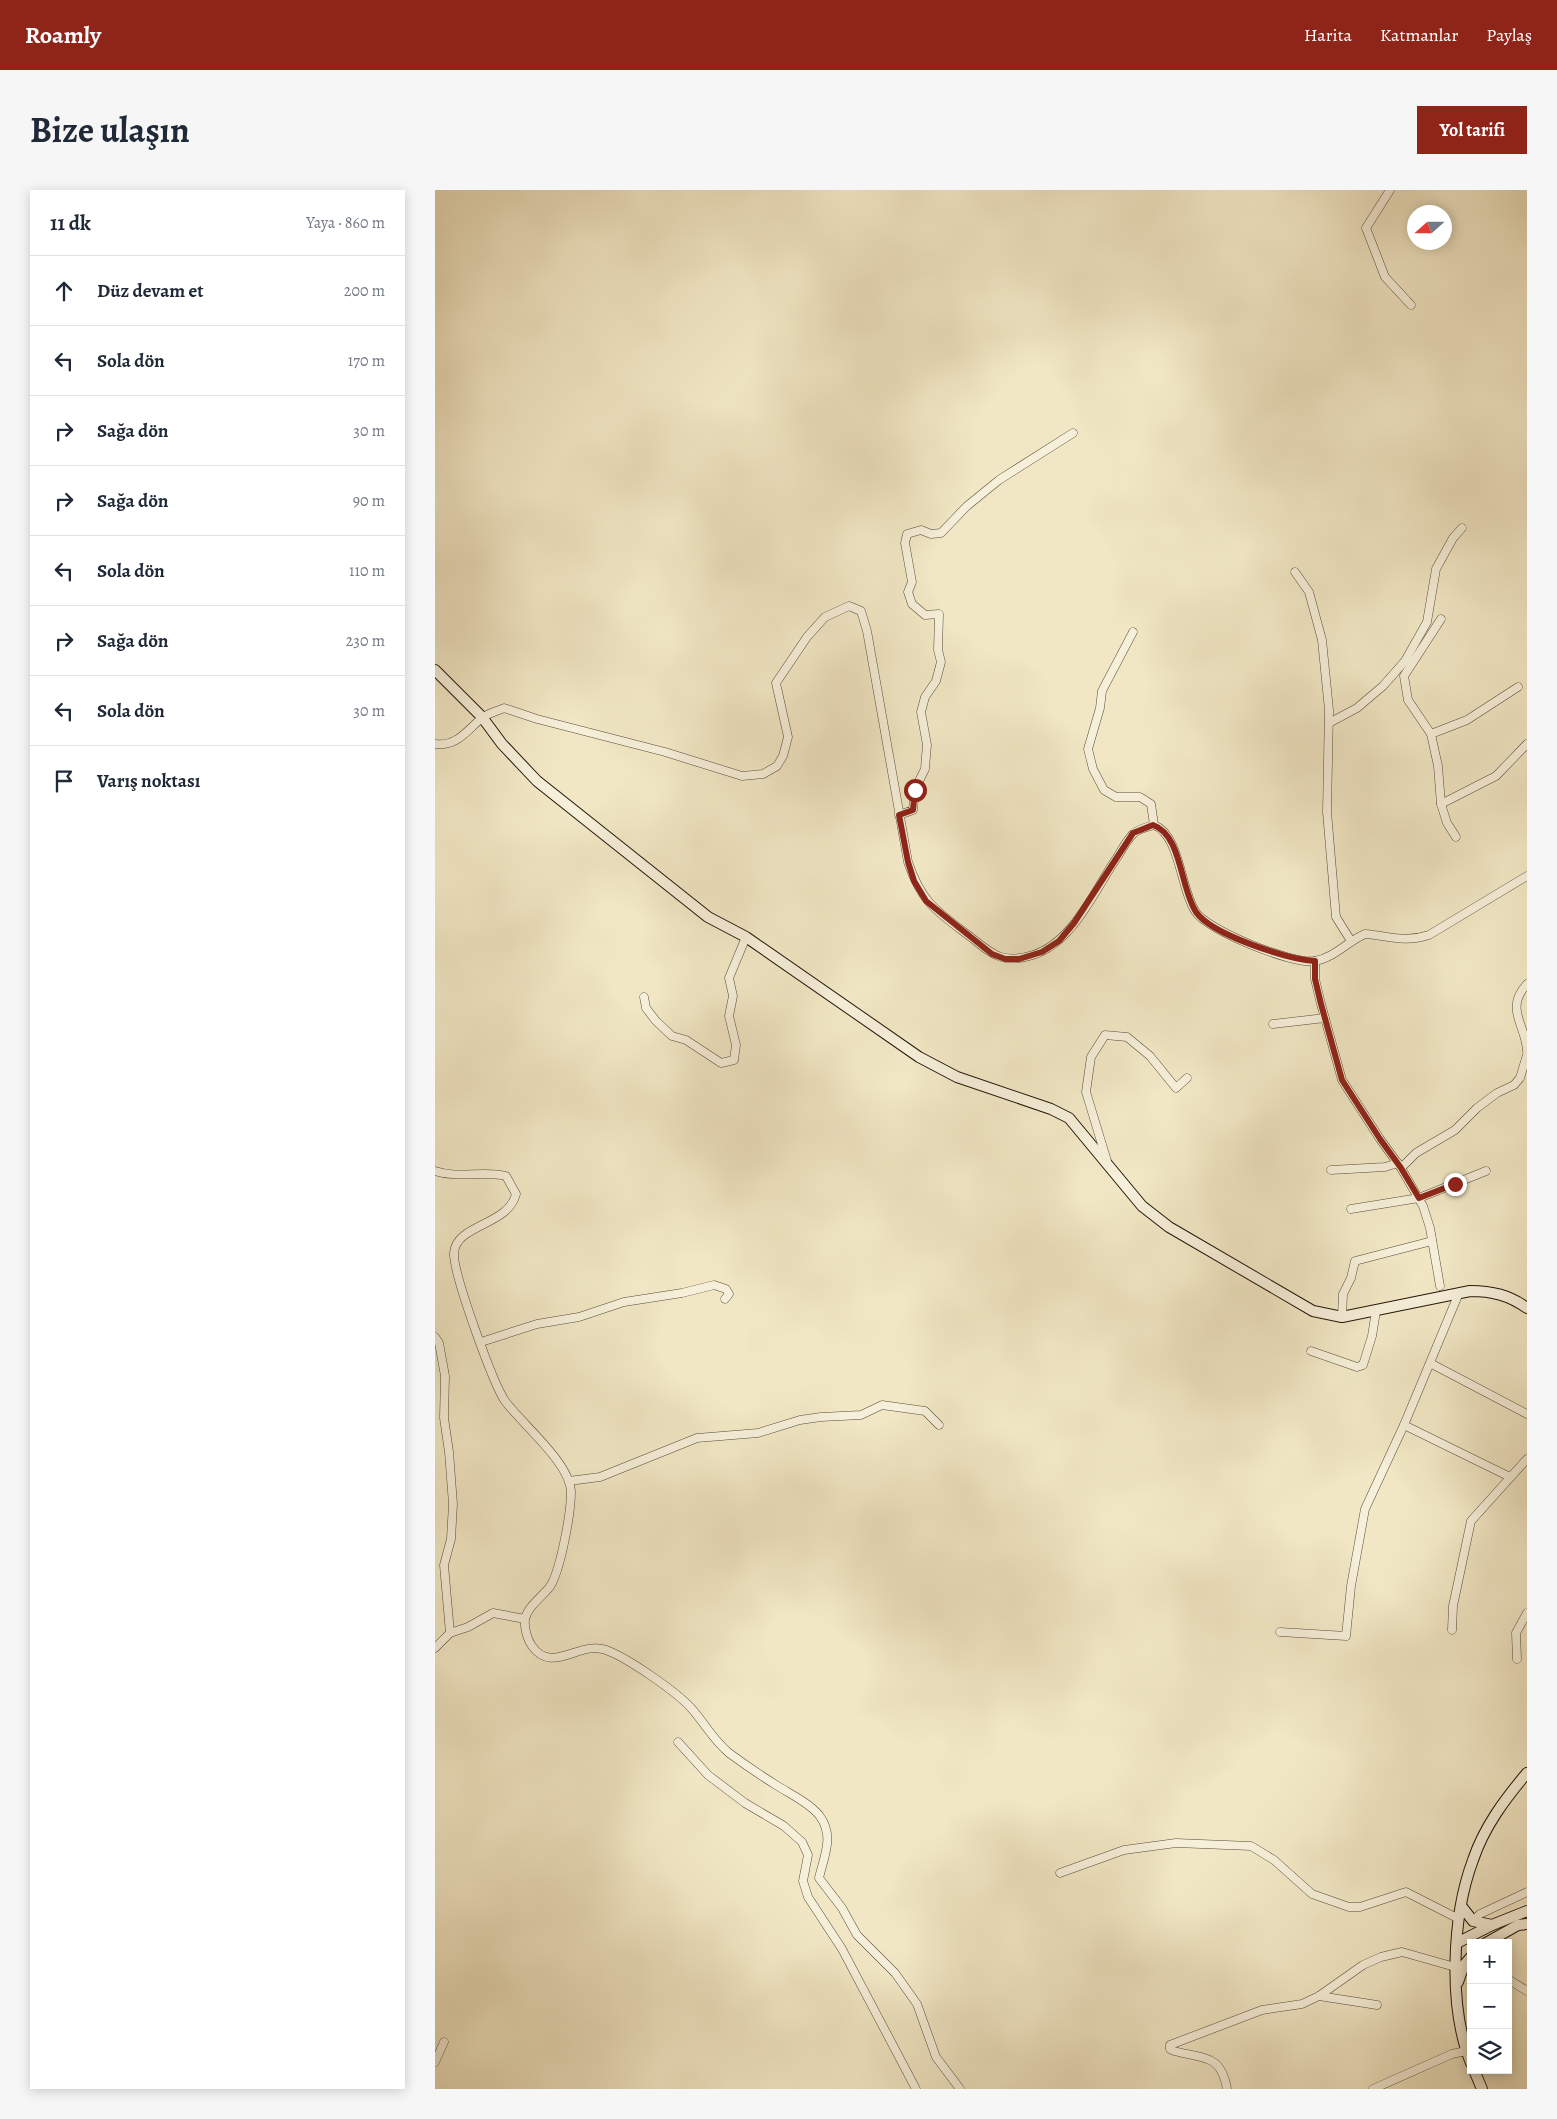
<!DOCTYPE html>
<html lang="tr">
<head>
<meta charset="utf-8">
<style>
	body { margin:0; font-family:Alegreya,serif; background:#f6f6f7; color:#1f2937 }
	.controls { position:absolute; right:15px; bottom:15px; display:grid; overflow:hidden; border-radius:0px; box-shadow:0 2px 12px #0003 }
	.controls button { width:45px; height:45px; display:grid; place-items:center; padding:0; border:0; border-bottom:1px solid #e0e1e3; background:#fff; color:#1f2937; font:25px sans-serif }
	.compass { position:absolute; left:972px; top:15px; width:45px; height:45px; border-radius:50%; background:#fff; box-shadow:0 2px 12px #0003; rotate:249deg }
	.stop { position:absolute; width:15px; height:15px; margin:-11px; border:4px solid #8f2418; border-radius:50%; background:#fff }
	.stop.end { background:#8f2418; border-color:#fff; box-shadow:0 1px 5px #0008 }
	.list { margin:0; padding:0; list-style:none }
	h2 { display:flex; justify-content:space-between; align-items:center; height:65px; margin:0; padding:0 20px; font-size:21px }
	h2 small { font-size:16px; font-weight:400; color:#747a83 }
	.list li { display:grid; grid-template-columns:32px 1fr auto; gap:15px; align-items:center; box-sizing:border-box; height:70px; padding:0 20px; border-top:1px solid #e0e1e3 }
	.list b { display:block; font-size:19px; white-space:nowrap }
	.list em { font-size:16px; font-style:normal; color:#747a83 }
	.icon { flex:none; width:28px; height:28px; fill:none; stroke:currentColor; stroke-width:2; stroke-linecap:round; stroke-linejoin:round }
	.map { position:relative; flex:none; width:1092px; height:1899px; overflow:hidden; border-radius:0px }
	header { display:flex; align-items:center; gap:30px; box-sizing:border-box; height:70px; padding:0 25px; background:#8f2418; color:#fff }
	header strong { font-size:24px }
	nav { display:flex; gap:28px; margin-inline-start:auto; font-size:18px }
	.intro { display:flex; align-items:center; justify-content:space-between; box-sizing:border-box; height:120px; padding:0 30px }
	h1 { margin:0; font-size:35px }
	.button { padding:12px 22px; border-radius:0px; background:#8f2418; color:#fff; font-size:18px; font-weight:700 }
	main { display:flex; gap:30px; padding:0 30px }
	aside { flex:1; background:#fff; border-radius:0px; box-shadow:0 2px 12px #0003 }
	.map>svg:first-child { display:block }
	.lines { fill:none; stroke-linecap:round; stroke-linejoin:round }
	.street-casing { stroke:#574a38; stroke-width:9 }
	.secondary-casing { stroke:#241509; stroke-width:12 }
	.street { stroke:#f6efd9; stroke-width:8 }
	.secondary { stroke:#f6efd9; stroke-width:10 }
	.route { stroke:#8f2418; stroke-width:6 }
</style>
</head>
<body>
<header>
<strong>Roamly</strong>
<nav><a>Harita</a><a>Katmanlar</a><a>Paylaş</a></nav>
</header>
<div class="intro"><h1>Bize ulaşın</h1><a class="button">Yol tarifi</a></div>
<main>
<aside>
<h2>11 dk<small>Yaya · 860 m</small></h2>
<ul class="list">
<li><svg class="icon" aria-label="ahead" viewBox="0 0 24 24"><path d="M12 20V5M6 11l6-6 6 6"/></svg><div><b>Düz devam et</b></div><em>200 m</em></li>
<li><svg class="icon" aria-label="left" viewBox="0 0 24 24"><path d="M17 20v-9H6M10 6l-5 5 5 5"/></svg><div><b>Sola dön</b></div><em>170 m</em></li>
<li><svg class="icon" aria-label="right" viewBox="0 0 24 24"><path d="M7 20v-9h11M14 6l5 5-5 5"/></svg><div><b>Sağa dön</b></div><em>30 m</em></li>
<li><svg class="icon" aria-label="right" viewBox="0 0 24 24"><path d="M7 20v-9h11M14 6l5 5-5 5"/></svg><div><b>Sağa dön</b></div><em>90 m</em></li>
<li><svg class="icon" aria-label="left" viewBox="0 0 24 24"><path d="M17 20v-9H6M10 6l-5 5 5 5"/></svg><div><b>Sola dön</b></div><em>110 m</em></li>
<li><svg class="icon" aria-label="right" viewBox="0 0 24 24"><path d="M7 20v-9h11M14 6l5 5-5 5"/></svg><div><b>Sağa dön</b></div><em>230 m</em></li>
<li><svg class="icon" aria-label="left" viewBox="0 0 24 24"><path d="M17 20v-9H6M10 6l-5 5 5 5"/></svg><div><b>Sola dön</b></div><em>30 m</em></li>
<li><svg class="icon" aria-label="arrive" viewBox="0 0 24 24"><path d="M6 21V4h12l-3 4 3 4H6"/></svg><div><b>Varış noktası</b></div></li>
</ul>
</aside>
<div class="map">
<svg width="1092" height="1899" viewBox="0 0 1092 1899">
	<rect width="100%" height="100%" fill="#f1e7c4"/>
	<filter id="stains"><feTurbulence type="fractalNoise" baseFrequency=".004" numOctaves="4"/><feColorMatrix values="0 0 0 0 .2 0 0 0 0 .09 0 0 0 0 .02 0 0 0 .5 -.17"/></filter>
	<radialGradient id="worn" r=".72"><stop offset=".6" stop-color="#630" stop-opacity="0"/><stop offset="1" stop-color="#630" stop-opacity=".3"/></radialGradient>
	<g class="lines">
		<g class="street-casing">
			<g id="street">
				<path d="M 955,0 L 931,38 L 950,87 L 976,115"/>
				<path d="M 860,382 L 874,402 L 887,450 L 894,520 L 892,622 L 901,727 L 916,751"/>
				<path d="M 698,442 L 667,501 L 665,518 L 653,559 L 658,579 L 669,600 L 681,607 L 705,607 L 716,614 L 719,635"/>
				<path d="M 1083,497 L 1032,530 L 996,544 L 1003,576 L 1006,614 L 1061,586 L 1092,554"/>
				<path d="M 894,533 L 922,518 L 948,496 L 970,471 L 992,432 L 1001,379 L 1018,348 L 1027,338"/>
				<path d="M 996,544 L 973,510 L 969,486 L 1006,429"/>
				<path d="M 0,554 C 22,557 32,540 47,528 C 53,523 63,521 69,518 L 102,529 L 230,562 L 307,586 L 328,584 L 342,576 L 348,566 L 353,547 L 341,493 L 372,447 L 390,427 L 414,416 L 426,421 L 432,441 L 473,672 C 487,714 503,722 537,748 C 559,766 569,774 598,765 C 639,752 660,699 683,666 C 687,659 692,650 698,644 C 703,639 712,637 719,635 C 745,645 745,697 760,721 C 771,740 858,775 880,771 C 899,768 913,751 930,744 C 954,746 969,753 994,745 L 1092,686"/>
				<path d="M 1006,614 L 1012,633 L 1021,647"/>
				<path d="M 464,625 L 478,620 L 480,599 L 490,579 L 491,566 L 492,555 L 486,522 L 490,507 L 501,491 L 506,472 L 503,460 L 504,424 L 490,425 L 477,414 L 473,402 L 477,392 L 470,353 L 472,344 L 486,340 L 496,344 L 506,343 L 532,316 L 564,290 L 638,243"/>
				<path d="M 880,771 L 880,789 L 886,814 L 907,890 L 945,949 L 966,978 L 988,1016 L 995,1038 L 1005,1096"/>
				<path d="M 1092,794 C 1069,819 1091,835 1092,861"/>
				<path d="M 209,807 L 211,818 L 221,831 L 237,846 L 251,850 L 286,873 L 299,870 L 301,855 L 294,826 L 298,806 L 294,788 L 311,747"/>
				<path d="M 838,834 L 890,828"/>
				<path d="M 672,971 L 651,902 L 656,867 L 670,845 L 692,847 L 715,866 L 741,898 L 752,888"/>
				<path d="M 966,978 L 981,963 L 1020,940 L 1042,918 L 1062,903 L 1079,895 L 1085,888 L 1092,865"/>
				<path d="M 896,980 L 950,977 L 963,973"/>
				<path d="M 0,981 C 24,989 48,980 71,986 L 81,1004 C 73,1036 21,1034 19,1063 C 18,1084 58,1193 70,1211 C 88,1235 135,1273 136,1302 C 136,1323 126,1377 116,1395 C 109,1406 93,1415 90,1429 C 89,1437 92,1449 97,1456 C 117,1485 145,1450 171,1460 C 193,1468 242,1502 257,1519 C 270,1534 279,1551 294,1563 C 309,1574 325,1585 341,1595 C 355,1604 373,1612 384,1625 C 400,1646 389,1666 384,1688 L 407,1718 L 422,1745 L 460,1783 L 482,1814 L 501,1867 L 525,1899"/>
				<path d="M 916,1019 L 984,1008 L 1051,981"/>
				<path d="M 907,1127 L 908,1104 L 916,1088 L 920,1071 L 997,1051"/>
				<path d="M 0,1147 L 4,1153 L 10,1186 L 9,1228 L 14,1262 L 18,1314 L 16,1349 L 9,1375 L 15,1443"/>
				<path d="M 46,1152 L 102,1134 L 144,1127 L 189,1112 L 247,1103 L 279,1095 L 291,1099 L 294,1104 L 290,1109"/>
				<path d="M 876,1161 L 922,1177 L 928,1175 L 937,1146 L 941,1121"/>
				<path d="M 995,1173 L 1092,1224"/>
				<path d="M 969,1235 L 1075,1287"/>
				<path d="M 134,1291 L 165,1287 L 262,1248 L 323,1243 L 365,1230 L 386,1227 L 426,1225 L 447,1215 L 490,1221 L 504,1235"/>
				<path d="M 1017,1440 L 1018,1416 L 1036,1331 L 1092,1269"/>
				<path d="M 845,1442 L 911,1446 L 916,1396 L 930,1319 L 969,1235 L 1024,1103"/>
				<path d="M 0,1458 L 15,1443 L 33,1437 L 58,1423 L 90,1429"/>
				<path d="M 1082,1469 L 1081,1443 L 1092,1423"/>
				<path d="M 243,1552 L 273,1585 L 310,1613 L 349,1636 L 367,1652 L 373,1665 L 368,1691 L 373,1707 L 407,1759 L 481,1899"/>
				<path d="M 625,1683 L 689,1660 L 741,1653 L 816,1656 L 839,1670 L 877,1704 L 914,1717 L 925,1717 L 971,1702 L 1024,1729"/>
				<path d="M 1038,1731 L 1045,1724 L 1092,1702"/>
				<path d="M 1073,1789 L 1092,1801"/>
				<path d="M 884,1806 L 942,1815"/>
				<path d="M 0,1872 L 9,1852"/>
				<path d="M 792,1899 C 786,1864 769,1869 739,1861 L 735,1859 L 735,1855 L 827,1820 L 867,1814 L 884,1806 L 928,1775 L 946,1767 L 967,1762 L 1020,1777"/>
				<path d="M 938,1899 L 1017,1864 L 1031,1861"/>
			</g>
		</g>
		<g class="secondary-casing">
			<g id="secondary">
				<path d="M 0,480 L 47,527 L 67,554 L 102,591 L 273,727 L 311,747 L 484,867 L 522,887 L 616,919 L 634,928 L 707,1016 L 734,1037 L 878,1121 L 907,1127 L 1035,1101 C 1057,1101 1074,1105 1092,1118"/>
				<path d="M 1027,1717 L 1038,1731 L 1057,1735 L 1092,1721"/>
				<path d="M 1022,1753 L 1057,1735"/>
				<path d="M 1051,1753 L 1083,1735 L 1092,1734"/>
				<path d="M 1023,1792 L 1029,1775 L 1036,1767"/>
				<path d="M 1036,1873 C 1013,1817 1017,1726 1038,1670 C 1049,1637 1070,1609 1092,1583"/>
				<path d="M 1039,1880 L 1047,1899"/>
			</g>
		</g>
		<use href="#street" class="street"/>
		<use href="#secondary" class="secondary"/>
	</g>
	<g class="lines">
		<path class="route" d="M 480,600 L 478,620 L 464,625 L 473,672 L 479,691 L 491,711 L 557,764 L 570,769 L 584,769 L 607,762 L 624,751 L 639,733 L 698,643 L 718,635 C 747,645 745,698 761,722 C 777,745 852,769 880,771 L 880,789 L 886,814 L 907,890 L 945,949 L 966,978 L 984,1008 L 1020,994"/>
	</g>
	<rect width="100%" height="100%" filter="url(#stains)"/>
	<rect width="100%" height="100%" fill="url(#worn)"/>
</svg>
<div class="controls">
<button>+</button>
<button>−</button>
<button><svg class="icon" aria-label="layers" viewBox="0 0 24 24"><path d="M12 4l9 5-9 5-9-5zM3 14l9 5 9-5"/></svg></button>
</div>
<svg class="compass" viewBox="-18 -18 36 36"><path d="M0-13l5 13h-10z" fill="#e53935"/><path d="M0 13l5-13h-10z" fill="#747a83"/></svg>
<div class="stop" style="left:480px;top:600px"></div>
<div class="stop end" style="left:1020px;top:994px"></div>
</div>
</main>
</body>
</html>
